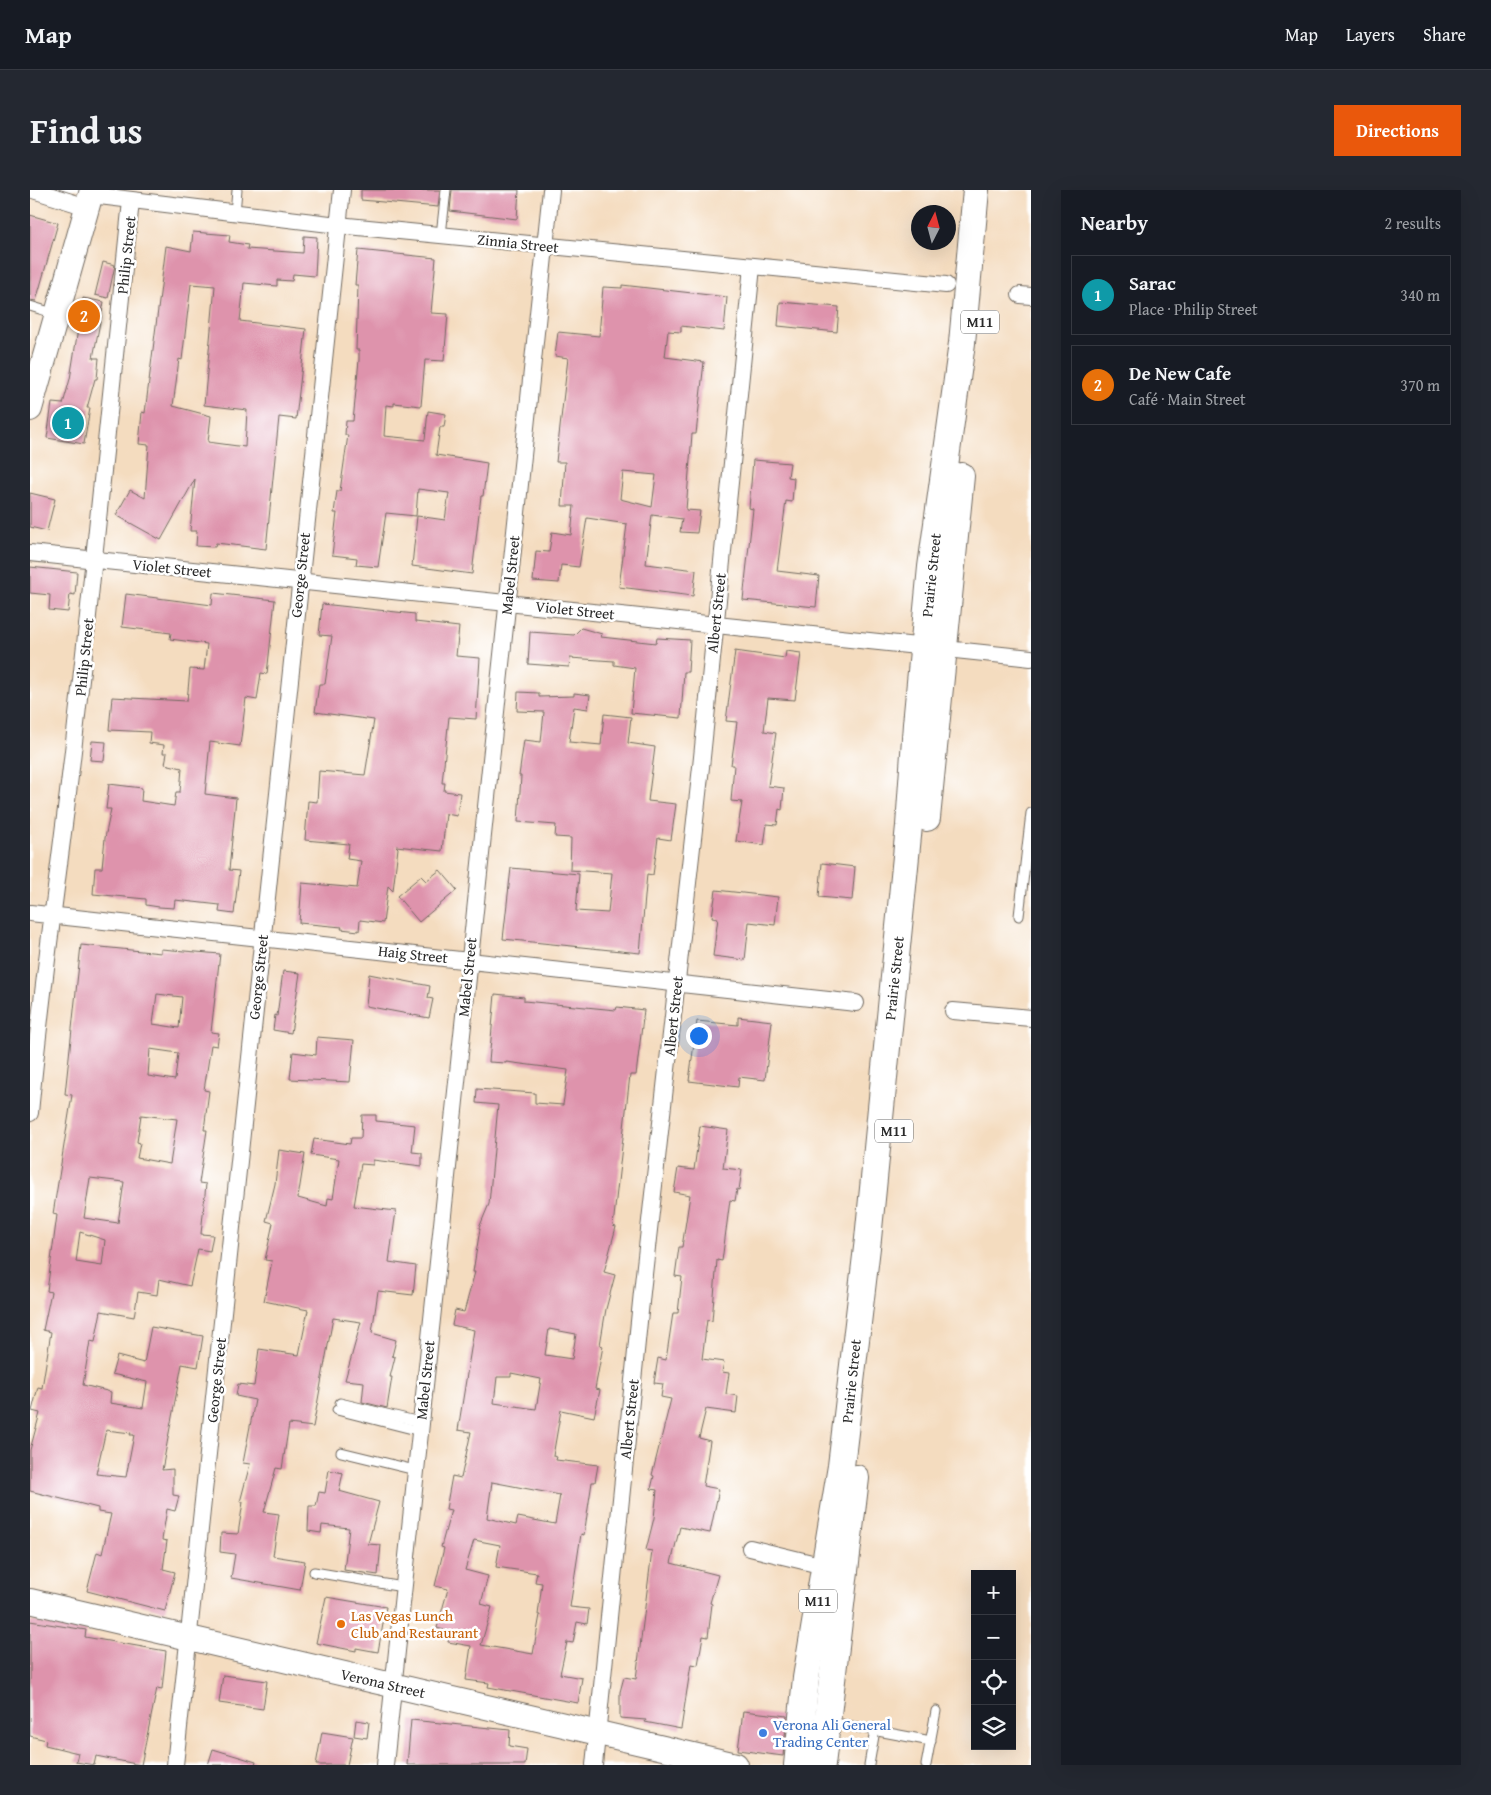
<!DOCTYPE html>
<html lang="en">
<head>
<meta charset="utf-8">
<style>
	body { margin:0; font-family:"Gentium Book Plus",serif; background:#242831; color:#f1f3f6 }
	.controls { position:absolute; right:15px; bottom:15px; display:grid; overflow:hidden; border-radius:0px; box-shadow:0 5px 20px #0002 }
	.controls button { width:45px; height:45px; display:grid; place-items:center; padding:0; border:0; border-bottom:1px solid #363941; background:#171b24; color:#f1f3f6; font:25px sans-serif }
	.compass { position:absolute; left:881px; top:15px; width:45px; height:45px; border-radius:50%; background:#171b24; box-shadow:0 5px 20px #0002; rotate:6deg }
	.you { position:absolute; left:668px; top:845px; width:18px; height:18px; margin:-12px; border:4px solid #fff; border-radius:50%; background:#1a73e8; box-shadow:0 0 0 8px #1a73e833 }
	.badge { display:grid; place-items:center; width:32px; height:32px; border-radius:50%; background:#ea580c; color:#fff; font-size:16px; font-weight:700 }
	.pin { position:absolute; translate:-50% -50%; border:2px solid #fff; box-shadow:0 1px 5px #0006 }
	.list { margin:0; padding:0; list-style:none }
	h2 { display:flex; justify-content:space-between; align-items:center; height:65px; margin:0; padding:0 20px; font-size:21px }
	h2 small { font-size:16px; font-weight:400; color:#9ea1a6 }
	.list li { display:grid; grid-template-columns:32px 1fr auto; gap:15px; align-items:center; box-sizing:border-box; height:80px; margin:0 10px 10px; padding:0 10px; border:1px solid #363941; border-radius:0px }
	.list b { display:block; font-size:19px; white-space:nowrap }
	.list p { margin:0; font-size:16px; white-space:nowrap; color:#9ea1a6 }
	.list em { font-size:16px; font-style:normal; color:#9ea1a6 }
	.icon { flex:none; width:28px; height:28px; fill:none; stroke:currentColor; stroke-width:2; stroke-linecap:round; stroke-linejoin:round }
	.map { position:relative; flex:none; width:1001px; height:1575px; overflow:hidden; border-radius:0px }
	header { display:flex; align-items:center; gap:30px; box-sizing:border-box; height:70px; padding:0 25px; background:#171b24; border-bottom:1px solid #363941 }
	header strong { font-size:24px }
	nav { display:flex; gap:28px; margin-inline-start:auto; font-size:18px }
	.intro { display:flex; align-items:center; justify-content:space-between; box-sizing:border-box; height:120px; padding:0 30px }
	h1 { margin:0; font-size:35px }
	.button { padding:12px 22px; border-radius:0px; background:#ea580c; color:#fff; font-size:18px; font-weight:700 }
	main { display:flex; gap:30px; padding:0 30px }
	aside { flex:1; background:#171b24; border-radius:0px; box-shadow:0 5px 20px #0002 }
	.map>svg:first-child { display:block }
	.building { fill:#de93ac; fill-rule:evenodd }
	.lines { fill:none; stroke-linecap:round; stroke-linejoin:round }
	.service-casing { stroke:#71695f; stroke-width:11 }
	.minor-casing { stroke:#71695f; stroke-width:18 }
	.secondary-casing { stroke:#71695f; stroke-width:26 }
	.primary-casing { stroke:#71695f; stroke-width:28 }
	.service { stroke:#fff; stroke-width:9 }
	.minor { stroke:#fff; stroke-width:16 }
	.secondary { stroke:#fff; stroke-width:24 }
	.primary { stroke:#fff; stroke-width:26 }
	.food-dot { fill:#e8710a; stroke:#fff; stroke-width:2 }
	.shop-dot { fill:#3f7fe0; stroke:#fff; stroke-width:2 }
	.labels { text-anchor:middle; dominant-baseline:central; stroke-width:5; stroke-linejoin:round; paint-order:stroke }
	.shield { fill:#fff; stroke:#6b6b6b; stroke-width:1 }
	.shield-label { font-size:14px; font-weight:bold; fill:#2b2b2b }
	.street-label { font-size:15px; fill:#2b2b2b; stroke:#fff }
	.food-label { font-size:15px; fill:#c56008; stroke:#fff; text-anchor:start }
	.shop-label { font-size:15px; fill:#366cbe; stroke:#fff; text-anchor:start }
</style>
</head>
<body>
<header>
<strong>Map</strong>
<nav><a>Map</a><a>Layers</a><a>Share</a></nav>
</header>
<div class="intro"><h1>Find us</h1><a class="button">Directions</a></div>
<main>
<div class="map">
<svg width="1001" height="1575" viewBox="0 0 1001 1575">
	<rect width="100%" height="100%" fill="#fff"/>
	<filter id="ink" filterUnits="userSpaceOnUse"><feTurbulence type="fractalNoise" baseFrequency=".02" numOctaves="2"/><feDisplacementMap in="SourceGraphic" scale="10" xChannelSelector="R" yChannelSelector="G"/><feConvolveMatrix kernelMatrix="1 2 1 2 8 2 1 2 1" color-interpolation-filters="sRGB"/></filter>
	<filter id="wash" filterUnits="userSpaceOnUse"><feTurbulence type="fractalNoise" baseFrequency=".0096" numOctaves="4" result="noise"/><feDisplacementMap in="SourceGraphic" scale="20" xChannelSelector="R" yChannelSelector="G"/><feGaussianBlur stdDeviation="1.12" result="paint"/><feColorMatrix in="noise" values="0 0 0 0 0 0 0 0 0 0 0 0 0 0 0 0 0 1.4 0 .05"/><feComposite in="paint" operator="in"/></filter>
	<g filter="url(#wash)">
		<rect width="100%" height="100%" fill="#f4dcbf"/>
		<g id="blocks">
			<g class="building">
				<path d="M 331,0 L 410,0 L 408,17 L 331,10 Z"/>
				<path d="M 422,0 L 489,0 L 487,29 L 420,21 Z"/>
				<path d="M 0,25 L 28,33 L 6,111 L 0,110 Z"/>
				<path d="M 163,42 L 200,45 L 199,52 L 218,55 L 217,59 L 273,63 L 274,46 L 287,47 L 285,86 L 263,84 L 262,91 L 247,90 L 247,96 L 214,93 L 210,131 L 276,139 L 266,229 L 249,227 L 236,359 L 186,353 L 185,357 L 166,356 L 167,341 L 160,341 L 165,289 L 131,350 L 86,325 L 100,300 L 115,308 L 119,255 L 109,254 L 112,222 L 115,223 L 136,56 L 161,61 ZM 161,94 L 185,96 L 174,215 L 217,220 L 215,257 L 178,252 L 181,226 L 143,216 L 149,169 L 152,170 Z"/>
				<path d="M 328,60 L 406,68 L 401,123 L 418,124 L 414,171 L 395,170 L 391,216 L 364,213 L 364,216 L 356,215 L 354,246 L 395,250 L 398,221 L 416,224 L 414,237 L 410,237 L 406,265 L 457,273 L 453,306 L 451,306 L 442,384 L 382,376 L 387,326 L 415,330 L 419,303 L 388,299 L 386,326 L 356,323 L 348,377 L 326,375 L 327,368 L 302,365 L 307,323 L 304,323 L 307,301 L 310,301 L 318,245 L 315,245 L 316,231 L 323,231 L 329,170 L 329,160 L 326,160 L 328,95 L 325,95 Z"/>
				<path d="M 73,72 L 85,75 L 78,108 L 65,105 Z"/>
				<path d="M 592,95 L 697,107 L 694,141 L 651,136 L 651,142 L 638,141 L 635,167 L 674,172 L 666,244 L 662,244 L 656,320 L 670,321 L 667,343 L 650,342 L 652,329 L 622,325 L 616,374 L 666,380 L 663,406 L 589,397 L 597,334 L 557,328 L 549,377 L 531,375 L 529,393 L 503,391 L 506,361 L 519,362 L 522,342 L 541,345 L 544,316 L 532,316 L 535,272 L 526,272 L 538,168 L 525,166 L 528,142 L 569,146 L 573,97 L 592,98 ZM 593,282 L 626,285 L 622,317 L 590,309 Z"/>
				<path d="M 53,108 L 74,112 L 63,168 L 69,168 L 67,189 L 65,189 L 57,218 L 60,218 L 54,254 L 17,248 L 22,213 L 33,214 L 40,189 Z"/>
				<path d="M 750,112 L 809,117 L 807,142 L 748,136 Z"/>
				<path d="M 723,270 L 760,273 L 758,287 L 764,288 L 762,312 L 756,311 L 747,381 L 789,386 L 786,417 L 713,410 L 723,319 L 719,318 Z"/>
				<path d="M 0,303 L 25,309 L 17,341 L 0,337 Z"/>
				<path d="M 0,377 L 47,382 L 45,405 L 40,404 L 38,422 L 19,420 L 20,405 L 0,403 Z"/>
				<path d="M 183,403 L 245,410 L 237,484 L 231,483 L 227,510 L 216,508 L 210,556 L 180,552 L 175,604 L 206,608 L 199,680 L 209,681 L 204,724 L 189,722 L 190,715 L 145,710 L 144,718 L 129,717 L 116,715 L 116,709 L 63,704 L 65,678 L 72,678 L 75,648 L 81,619 L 76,619 L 79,594 L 112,598 L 111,611 L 144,616 L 146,602 L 150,602 L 152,578 L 135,574 L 137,563 L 133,563 L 134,555 L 119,553 L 120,542 L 79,540 L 82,507 L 157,511 L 160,479 L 174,480 L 177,454 L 140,449 L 141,443 L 92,437 L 96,404 L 182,415 Z"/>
				<path d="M 292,414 L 385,424 L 385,432 L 429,437 L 426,466 L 450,468 L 446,529 L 419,527 L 412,593 L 415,593 L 414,601 L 430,603 L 427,626 L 416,624 L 412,661 L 366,656 L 368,658 L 363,701 L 358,696 L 353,733 L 330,730 L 329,741 L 311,739 L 312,737 L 269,733 L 272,693 L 327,698 L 331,671 L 317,669 L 319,654 L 275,650 L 278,611 L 287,612 L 289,581 L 335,585 L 344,530 L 285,522 L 289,494 L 295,494 L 302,446 L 289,445 Z"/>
				<path d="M 551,438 L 572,444 L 571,447 L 626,453 L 627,448 L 660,450 L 658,482 L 654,482 L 651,528 L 601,523 L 605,478 L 584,475 L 584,471 L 540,468 L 539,477 L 498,474 L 500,442 L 544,445 Z"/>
				<path d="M 705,461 L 755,468 L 756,461 L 771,463 L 765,510 L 738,508 L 734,541 L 746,543 L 738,596 L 754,598 L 752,620 L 749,619 L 747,635 L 737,634 L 734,655 L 706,651 L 712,612 L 701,611 L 704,575 L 701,575 L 707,532 L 696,531 Z"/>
				<path d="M 488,502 L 509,503 L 509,507 L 544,506 L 544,503 L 560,505 L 558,519 L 544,517 L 539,552 L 571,555 L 574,524 L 601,527 L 598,553 L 625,557 L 618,611 L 646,614 L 641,650 L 628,648 L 623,685 L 617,684 L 610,763 L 473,749 L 481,678 L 549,684 L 546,721 L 578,723 L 582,683 L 540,680 L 541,648 L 525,647 L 526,635 L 488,632 L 491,586 L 489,586 L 494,550 L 511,552 L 514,522 L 487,521 Z"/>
				<path d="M 62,551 L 76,552 L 74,571 L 60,570 Z"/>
				<path d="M 792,673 L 825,677 L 822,710 L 789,707 Z"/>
				<path d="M 410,680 L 427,700 L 389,732 L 367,706 L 391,686 L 396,691 Z"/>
				<path d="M 686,700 L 748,707 L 745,735 L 719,732 L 715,770 L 683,766 L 688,728 L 682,727 Z"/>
				<path d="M 51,755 L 131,763 L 131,759 L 190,764 L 181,842 L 189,843 L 187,856 L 181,855 L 174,900 L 179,901 L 174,940 L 177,940 L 169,993 L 176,994 L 171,1044 L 183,1045 L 180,1061 L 168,1059 L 160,1096 L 129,1089 L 127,1105 L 108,1102 L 104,1127 L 71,1121 L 65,1152 L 60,1151 L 53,1195 L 81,1202 L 80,1213 L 113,1218 L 117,1192 L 82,1184 L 87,1166 L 114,1173 L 121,1137 L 173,1146 L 168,1177 L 152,1174 L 132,1280 L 143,1279 L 143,1305 L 149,1306 L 145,1321 L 137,1319 L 132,1350 L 137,1351 L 133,1379 L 145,1382 L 135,1421 L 57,1401 L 67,1362 L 72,1364 L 81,1324 L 68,1322 L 68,1318 L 0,1301 L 0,1260 L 10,1223 L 2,1221 L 8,1197 L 12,1198 L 21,1142 L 13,1140 L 21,1102 L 17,1101 L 27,1025 L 23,1024 L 42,905 L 35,904 ZM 127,804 L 152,807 L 149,838 L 123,834 ZM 120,859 L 148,863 L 145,890 L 118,886 ZM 111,925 L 147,929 L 140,974 L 107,968 L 110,953 L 107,952 ZM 60,988 L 94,992 L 88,1033 L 54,1028 ZM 50,1042 L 75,1050 L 72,1076 L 46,1072 ZM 76,1240 L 101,1243 L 100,1245 L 104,1245 L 96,1287 L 66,1284 Z"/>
				<path d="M 253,781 L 270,783 L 261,843 L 243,840 L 245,825 L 247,826 Z"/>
				<path d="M 339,784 L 400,796 L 398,808 L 403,809 L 399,828 L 336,816 Z"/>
				<path d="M 465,804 L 494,807 L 494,811 L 586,820 L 587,817 L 614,820 L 606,885 L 600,885 L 583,1036 L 586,1037 L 574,1082 L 585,1085 L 576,1119 L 570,1155 L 573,1156 L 565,1199 L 570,1200 L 564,1227 L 531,1220 L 523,1266 L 527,1267 L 526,1270 L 568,1275 L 565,1292 L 562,1292 L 554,1345 L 551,1344 L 540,1417 L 559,1419 L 557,1434 L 547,1432 L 543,1453 L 537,1452 L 530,1484 L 552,1488 L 548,1513 L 458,1497 L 459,1493 L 436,1490 L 441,1456 L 418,1452 L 420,1442 L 407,1438 L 418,1399 L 405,1396 L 414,1358 L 411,1357 L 421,1320 L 416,1319 L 422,1286 L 431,1288 L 441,1242 L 428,1240 L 444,1140 L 422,1135 L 425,1120 L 434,1122 L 445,1082 L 443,1082 L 450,1039 L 449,1038 L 459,1014 L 468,915 L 446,913 L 447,899 L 505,903 L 505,913 L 533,915 L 538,880 L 476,872 L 476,873 L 459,872 ZM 519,1139 L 546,1144 L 542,1169 L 515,1165 ZM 481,1183 L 511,1189 L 506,1219 L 464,1213 L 467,1187 L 481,1187 ZM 462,1292 L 530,1305 L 525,1334 L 488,1327 L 486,1335 L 457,1328 ZM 444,1350 L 470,1355 L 466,1377 L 507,1383 L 505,1392 L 512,1393 L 508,1425 L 510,1425 L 503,1464 L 451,1455 L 462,1417 L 451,1414 L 458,1386 L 435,1380 Z"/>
				<path d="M 708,827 L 742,831 L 735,890 L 709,887 L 708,897 L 659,891 L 667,831 L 708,835 Z"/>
				<path d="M 287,847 L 324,850 L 320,892 L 260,889 L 263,862 L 286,865 Z"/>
				<path d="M 332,925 L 346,925 L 346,931 L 385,935 L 382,962 L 392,963 L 392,976 L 343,970 L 343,975 L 331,974 L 324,1016 L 366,1021 L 359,1072 L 386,1076 L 383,1105 L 348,1101 L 342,1143 L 366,1150 L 362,1166 L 365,1167 L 360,1187 L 362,1187 L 357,1218 L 332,1212 L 334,1192 L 315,1190 L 331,1132 L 303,1128 L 283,1237 L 259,1234 L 252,1279 L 246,1278 L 234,1322 L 249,1324 L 243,1366 L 275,1371 L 270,1400 L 201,1388 L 205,1364 L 190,1362 L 191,1343 L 208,1344 L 213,1312 L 210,1312 L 220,1274 L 213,1273 L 225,1210 L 206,1206 L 208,1194 L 224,1196 L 229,1159 L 269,1165 L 278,1120 L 234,1111 L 242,1071 L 235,1070 L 243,1033 L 236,1031 L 245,994 L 249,960 L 275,964 L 268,1008 L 297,1016 L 298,1008 L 303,1009 L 309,969 L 281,965 L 284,949 L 320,954 L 321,948 L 331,948 Z"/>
				<path d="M 670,936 L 698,940 L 693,978 L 712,980 L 709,1000 L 707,999 L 705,1011 L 700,1010 L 692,1071 L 687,1070 L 682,1131 L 677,1130 L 672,1169 L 694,1172 L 692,1182 L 699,1183 L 696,1204 L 708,1206 L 706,1223 L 676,1219 L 669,1248 L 680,1251 L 673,1296 L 689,1299 L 680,1343 L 650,1337 L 641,1373 L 688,1385 L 680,1413 L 682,1414 L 678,1447 L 673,1446 L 668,1475 L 661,1474 L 651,1539 L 615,1532 L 616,1530 L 590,1528 L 590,1502 L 594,1487 L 606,1489 L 622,1361 L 616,1360 L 624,1328 L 627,1300 L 621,1299 L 624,1286 L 622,1285 L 641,1209 L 631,1207 L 633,1194 L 624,1193 L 628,1168 L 636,1170 L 643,1123 L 648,1123 L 652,1087 L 645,1086 L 649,1057 L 652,1057 L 660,1005 L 644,1002 L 648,978 L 664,980 Z"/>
				<path d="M 299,1280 L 313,1283 L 309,1301 L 349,1312 L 338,1354 L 351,1355 L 348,1385 L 314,1380 L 319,1338 L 292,1335 L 291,1343 L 278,1341 L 279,1316 L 286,1316 L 289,1302 L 295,1303 Z"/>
				<path d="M 296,1407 L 356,1417 L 348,1462 L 326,1458 L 326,1461 L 286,1453 Z"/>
				<path d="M 0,1431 L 56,1440 L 55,1447 L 136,1461 L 132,1499 L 127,1498 L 111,1575 L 66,1566 L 64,1575 L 46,1572 L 48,1563 L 15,1555 L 16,1550 L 0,1546 Z"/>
				<path d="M 193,1485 L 237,1491 L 233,1519 L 189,1513 Z"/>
				<path d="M 713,1521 L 757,1526 L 753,1566 L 708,1560 Z"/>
				<path d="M 326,1530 L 339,1532 L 337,1548 L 324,1546 Z"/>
				<path d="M 381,1530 L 480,1540 L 479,1556 L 497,1559 L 495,1575 L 377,1575 Z"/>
				<path d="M 292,1542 L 323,1547 L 317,1575 L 286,1575 Z"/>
				<path d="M 183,1559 L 226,1572 L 225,1575 L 178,1575 Z"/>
			</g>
		</g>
	</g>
	<g filter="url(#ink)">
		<use href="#blocks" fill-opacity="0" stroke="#71695f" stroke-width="1"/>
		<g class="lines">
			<g class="service-casing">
				<g id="service">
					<path d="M 205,23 L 207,0"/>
					<path d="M 411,45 L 416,0"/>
					<path d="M 0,116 L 26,124"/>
					<path d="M 989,726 L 1001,623"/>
					<path d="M 310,1213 L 390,1232"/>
					<path d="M 307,1220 L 390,1241"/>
					<path d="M 311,1262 L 385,1280"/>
					<path d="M 284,1382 L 373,1397"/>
					<path d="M 800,1532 L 901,1551"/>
					<path d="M 839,1575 L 845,1540"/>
					<path d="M 896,1575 L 906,1521"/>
				</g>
			</g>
			<g class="minor-casing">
				<g id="minor">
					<path d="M 3,0 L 57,17"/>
					<path d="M 61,5 L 308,35 L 916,95"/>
					<path d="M 990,105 L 1001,106"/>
					<path d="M 0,363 L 1001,468"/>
					<path d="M 0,723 L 826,813"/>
					<path d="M 923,821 L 1001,828"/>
					<path d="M 0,923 C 11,802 29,682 43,561 C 64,378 83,195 101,11"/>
					<path d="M 720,1358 L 794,1376"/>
					<path d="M 145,1575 L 312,0"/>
					<path d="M 355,1575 L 521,0"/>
					<path d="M 564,1575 L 612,1102 L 671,577 L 722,77"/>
				</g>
			</g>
			<g class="secondary-casing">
				<g id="secondary">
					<path d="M 0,219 L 62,0"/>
					<path d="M 0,1411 L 706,1575"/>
				</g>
			</g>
			<g class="primary-casing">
				<g id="primary">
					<path d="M 897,628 L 931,286"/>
					<path d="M 767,1575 L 776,1488 L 811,1276 L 838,1049 L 879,636 L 886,534 L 901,377 L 932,153 L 946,0"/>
					<path d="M 792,1575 L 826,1288"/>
				</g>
			</g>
			<use href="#service" class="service"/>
			<use href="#minor" class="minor"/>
			<use href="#secondary" class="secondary"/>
			<use href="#primary" class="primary"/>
		</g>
	</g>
	<circle class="food-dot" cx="311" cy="1434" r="5"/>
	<circle class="shop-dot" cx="733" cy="1543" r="5"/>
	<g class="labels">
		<g class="shield">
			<rect x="931" y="120.5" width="38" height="23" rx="4"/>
			<rect x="845" y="929.5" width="38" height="23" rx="4"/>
			<rect x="769" y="1399.5" width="38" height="23" rx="4"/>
		</g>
		<g class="shield-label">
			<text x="950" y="132">M11</text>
			<text x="864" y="941">M11</text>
			<text x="788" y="1411">M11</text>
		</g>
		<g class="street-label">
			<text transform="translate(488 53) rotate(6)">Zinnia Street</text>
			<text transform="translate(96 65) rotate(-84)">Philip Street</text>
			<text transform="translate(142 378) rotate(6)">Violet Street</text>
			<text transform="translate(270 385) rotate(-84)">George Street</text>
			<text transform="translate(480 385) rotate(-84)">Mabel Street</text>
			<text transform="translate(901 385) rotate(-84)">Prairie Street</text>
			<text transform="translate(545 420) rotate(6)">Violet Street</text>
			<text transform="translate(686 423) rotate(-84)">Albert Street</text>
			<text transform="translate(54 467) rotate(-84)">Philip Street</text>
			<text transform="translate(383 764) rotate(6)">Haig Street</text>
			<text transform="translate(228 787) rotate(-84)">George Street</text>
			<text transform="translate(437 787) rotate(-84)">Mabel Street</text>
			<text transform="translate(864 788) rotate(-84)">Prairie Street</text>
			<text transform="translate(643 826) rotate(-84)">Albert Street</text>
			<text transform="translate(186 1190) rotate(-84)">George Street</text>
			<text transform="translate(395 1190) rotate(-84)">Mabel Street</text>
			<text transform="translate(821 1191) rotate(-84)">Prairie Street</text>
			<text transform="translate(599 1229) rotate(-84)">Albert Street</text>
			<text transform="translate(353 1493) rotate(13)">Verona Street</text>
		</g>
		<g class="food-label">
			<text x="321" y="1425">Las Vegas Lunch<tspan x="321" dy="17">Club and Restaurant</tspan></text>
		</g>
		<g class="shop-label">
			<text x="743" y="1534">Verona Ali General<tspan x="743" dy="17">Trading Center</tspan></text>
		</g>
	</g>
</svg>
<div class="controls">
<button>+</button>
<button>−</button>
<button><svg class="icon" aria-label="locate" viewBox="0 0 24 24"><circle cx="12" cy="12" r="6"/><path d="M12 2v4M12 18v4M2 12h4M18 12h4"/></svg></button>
<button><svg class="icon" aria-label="layers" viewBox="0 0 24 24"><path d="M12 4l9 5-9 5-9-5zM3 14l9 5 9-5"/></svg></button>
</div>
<svg class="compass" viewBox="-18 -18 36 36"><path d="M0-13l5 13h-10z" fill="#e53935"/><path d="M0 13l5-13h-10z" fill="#9ea1a6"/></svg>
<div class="you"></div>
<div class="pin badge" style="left:38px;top:233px;background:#0f9aa8">1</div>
<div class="pin badge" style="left:54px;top:126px;background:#e8710a">2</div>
</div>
<aside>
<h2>Nearby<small>2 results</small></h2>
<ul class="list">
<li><span class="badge" style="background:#0f9aa8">1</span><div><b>Sarac</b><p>Place · Philip Street</p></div><em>340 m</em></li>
<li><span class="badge" style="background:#e8710a">2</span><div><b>De New Cafe</b><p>Café · Main Street</p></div><em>370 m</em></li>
</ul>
</aside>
</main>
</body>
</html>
